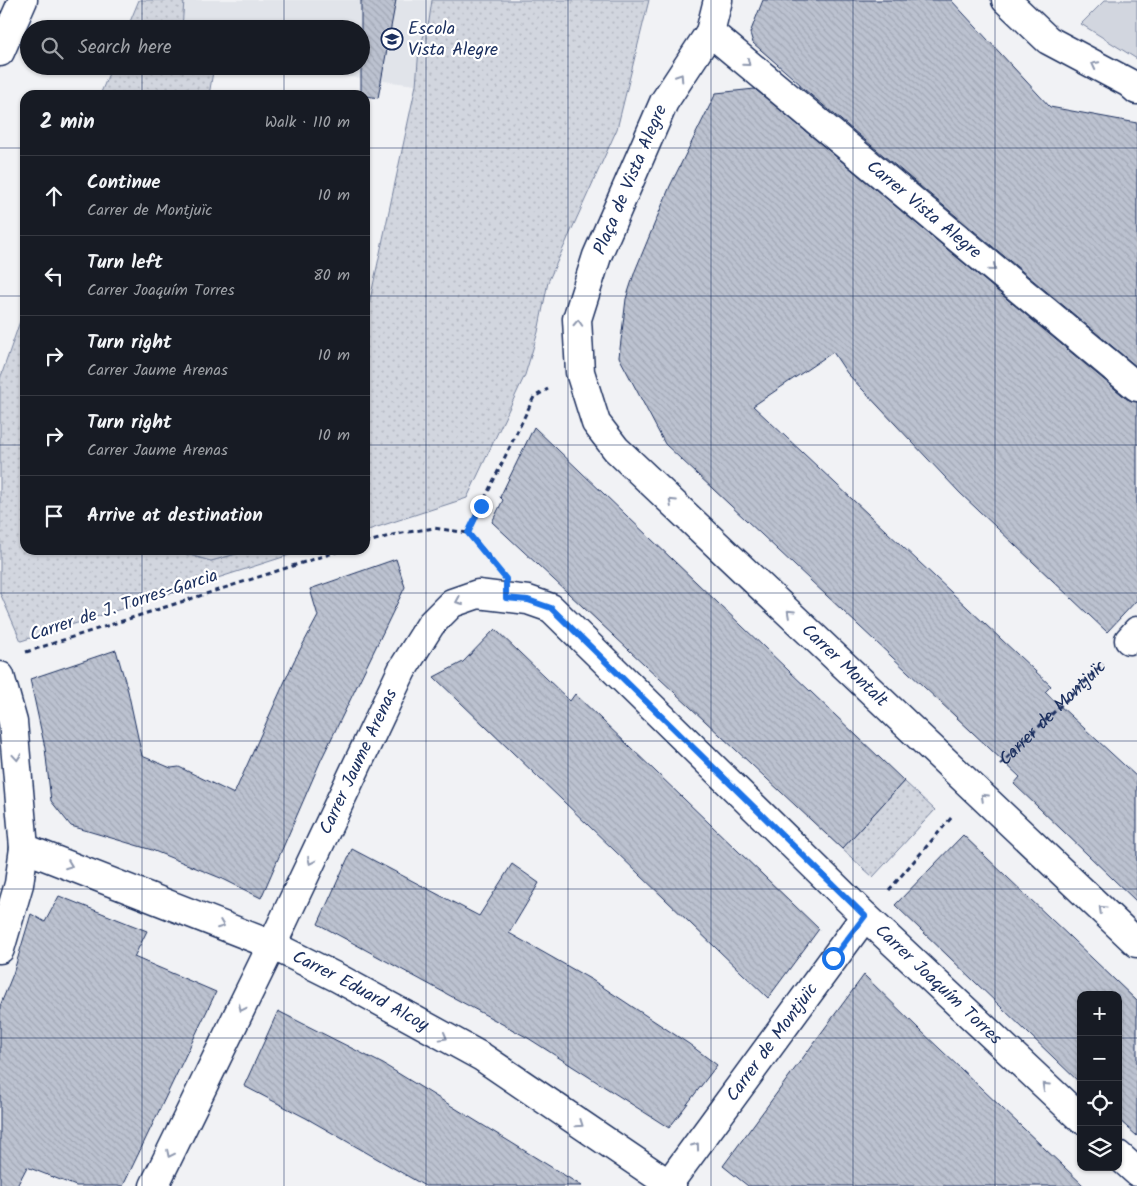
<!DOCTYPE html>
<html lang="en">
<head>
<meta charset="utf-8">
<style>
	body { margin:0; font-family:Kalam,sans-serif; background:#20242c; color:#f1f3f6 }
	.controls { position:absolute; right:15px; bottom:15px; display:grid; overflow:hidden; border-radius:10px; box-shadow:0 1px 4px #0004 }
	.controls button { width:45px; height:45px; display:grid; place-items:center; padding:0; border:0; border-bottom:1px solid #363941; background:#171b24; color:#f1f3f6; font:25px sans-serif }
	.stop { position:absolute; width:15px; height:15px; margin:-11px; border:4px solid #1a73e8; border-radius:50%; background:#fff }
	.stop.end { background:#1a73e8; border-color:#fff; box-shadow:0 1px 5px #0008 }
	.list { margin:0; padding:0; list-style:none }
	h2 { display:flex; justify-content:space-between; align-items:center; height:65px; margin:0; padding:0 20px; font-size:21px }
	h2 small { font-size:16px; font-weight:400; color:#9ea1a6 }
	.list li { display:grid; grid-template-columns:32px 1fr auto; gap:15px; align-items:center; box-sizing:border-box; height:80px; padding:0 20px; border-top:1px solid #363941 }
	.list b { display:block; font-size:19px; white-space:nowrap }
	.list p { margin:0; font-size:16px; white-space:nowrap; color:#9ea1a6 }
	.list em { font-size:16px; font-style:normal; color:#9ea1a6 }
	.icon { flex:none; width:28px; height:28px; fill:none; stroke:currentColor; stroke-width:2; stroke-linecap:round; stroke-linejoin:round }
	.map { position:relative; flex:none; width:1137px; height:1186px; overflow:hidden }
	.search { position:absolute; background:#171b24; box-shadow:0 1px 4px #0004; left:20px; top:20px; width:350px; height:55px; display:flex; align-items:center; gap:12px; box-sizing:border-box; padding:0 18px; border-radius:28px; color:#9ea1a6; font-size:19px }
	.panel { position:absolute; background:#171b24; box-shadow:0 1px 4px #0004; left:20px; top:90px; width:350px; height:465px; border-radius:15px }
	.map>svg:first-child { display:block }
	.built { fill:#e1e4ea }
	.grass { fill:url(#grass-dots); stroke:#76829e }
	.green { fill:#d2d6df; stroke:#76829e }
	.building { fill:url(#building-back-hatch); stroke:#1b2f5e }
	.lines { fill:none; stroke-linecap:round; stroke-linejoin:round }
	.minor-casing { stroke:#1b2f5e; stroke-width:31 }
	.path { stroke:#1b2f5e; stroke-width:3; stroke-dasharray:5 4; stroke-linecap:butt }
	.minor { stroke:#fff; stroke-width:28 }
	.oneway { stroke:#8d97ae }
	.route { stroke:#1a73e8; stroke-width:6 }
	.grid { fill:none; stroke:#1b2f5e; stroke-width:1; stroke-opacity:0.55 }
	.labels { text-anchor:middle; dominant-baseline:central; stroke-width:4.5; stroke-linejoin:round; paint-order:stroke }
	.poi-label { font-size:18px; fill:#1b2f5e; stroke:#fff; text-anchor:start }
	.street-label { font-size:18px; fill:#1b2f5e; stroke:#fff }
</style>
</head>
<body>
<div class="map">
<svg width="1137" height="1186" viewBox="0 0 1137 1186">
	<defs>
		<pattern id="grass-dots" width="8" height="8" patternUnits="userSpaceOnUse" patternTransform="scale(1.25)"><rect width="8" height="8" fill="#d2d6df"/><path d="M2 2h.1M6 6h.1" fill="none" stroke="#b4b8c2" stroke-width="1.8" stroke-linecap="round"/></pattern>
		<pattern id="building-back-hatch" width="6" height="6" patternUnits="userSpaceOnUse" patternTransform="scale(1.25)"><rect width="6" height="6" fill="#bcc2d0"/><path d="M-1 5l2 2M0 0l6 6M5-1l2 2" fill="none" stroke="#a1a7b5"/></pattern>
	</defs>
	<rect width="100%" height="100%" fill="#f1f2f5"/>
	<filter id="ink" filterUnits="userSpaceOnUse"><feTurbulence type="fractalNoise" baseFrequency=".02" numOctaves="2"/><feDisplacementMap in="SourceGraphic" scale="10" xChannelSelector="R" yChannelSelector="G"/><feConvolveMatrix kernelMatrix="1 2 1 2 8 2 1 2 1" color-interpolation-filters="sRGB"/></filter>
	<g filter="url(#ink)">
		<path class="built" d="M 184,0 L 432,0 L 429,21 L 419,49 L 416,85 L 259,66 L 361,66 L 361,29 L 182,29 Z"/>
		<g class="grass">
			<path d="M 139,0 L 184,0 L 182,29 L 127,29 Z"/>
			<path d="M 432,0 L 649,0 L 617,129 L 548,282 L 538,332 L 525,375 L 467,498 L 365,531 L 365,323 L 416,85 L 419,49 L 429,21 Z"/>
			<path d="M 112,66 L 214,66 L 209,95 L 100,95 Z"/>
			<path d="M 25,307 L 25,550 L 172,550 L 211,561 L 250,550 L 305,550 L 21,641 L 0,593 L 0,379 Z"/>
			<path d="M 904,781 L 935,810 L 873,877 L 842,849 Z"/>
		</g>
		<g class="green">
			<path d="M 1105,0 L 1137,0 L 1137,59 L 1081,24 Z"/>
			<path d="M 172,550 L 250,550 L 211,561 Z"/>
		</g>
		<g class="building">
			<path d="M 361,0 L 396,0 L 378,98 L 361,95 Z"/>
			<path d="M 763,0 L 951,0 L 1050,107 L 1137,123 L 1137,367 L 799,85 L 801,85 L 753,43 L 750,33 Z"/>
			<path d="M 755,89 L 1127,399 L 1137,402 L 1137,600 L 1107,632 L 960,493 L 847,373 L 833,352 L 753,406 L 1051,686 L 1045,692 L 1137,777 L 1137,902 L 1014,784 L 1020,777 L 665,444 L 619,357 L 626,299 L 635,271 L 670,186 L 716,93 Z"/>
			<path d="M 534,427 L 904,781 L 842,849 L 492,522 L 503,500 L 500,497 Z"/>
			<path d="M 396,559 L 405,587 L 321,760 L 261,898 L 223,879 L 152,850 L 71,826 L 51,801 L 45,748 L 30,679 L 116,650 L 128,691 L 142,756 L 171,768 L 179,767 L 234,794 L 294,661 L 318,616 L 310,589 Z"/>
			<path d="M 495,629 L 570,701 L 575,694 L 819,929 L 768,998 L 434,677 L 463,662 Z"/>
			<path d="M 963,835 L 1137,1001 L 1137,1136 L 1118,1119 L 1118,995 L 1081,995 L 1081,1084 L 895,905 Z"/>
			<path d="M 352,849 L 479,916 L 512,864 L 539,883 L 509,933 L 592,980 L 689,1044 L 717,1065 L 669,1128 L 528,1038 L 318,924 Z"/>
			<path d="M 59,896 L 147,931 L 134,957 L 216,992 L 123,1186 L 76,1186 L 27,1167 L 17,1186 L 0,1186 L 0,1006 L 13,974 L 31,914 L 45,922 Z"/>
			<path d="M 864,975 L 920,1030 L 1084,1186 L 748,1186 L 723,1166 Z"/>
			<path d="M 278,1011 L 383,1064 L 582,1186 L 425,1186 L 306,1118 L 244,1086 Z"/>
		</g>
		<g class="lines">
			<g class="minor-casing">
				<g id="minor">
					<path id="s2" d="M 718,0 L 710,32 L 664,102 L 597,256 L 577,319 L 580,372 L 596,423 L 616,449 L 1137,943"/>
					<path d="M 1006,0 L 1048,40 L 1129,83 L 1137,90"/>
					<path id="s3" d="M 710,32 L 1137,387"/>
					<path d="M 0,52 L 23,0"/>
					<path d="M 1129,640 L 1137,631"/>
					<path d="M 0,676 L 13,722 L 24,848 L 19,884 L 0,949"/>
					<path id="s4" d="M 24,848 L 272,945 L 338,978 L 482,1057 L 672,1186"/>
					<path d="M 1118,1155 L 1137,1172"/>
					<path id="s5" d="M 154,1186 L 272,945 L 402,670 L 431,624 L 452,603 L 478,594 L 528,600 L 551,608 L 865,916 L 1081,1119"/>
					<path id="s6" d="M 667,1186 L 865,916"/>
				</g>
			</g>
			<g class="path">
				<path d="M 365,543 L 396,534 L 434,528 L 468,533"/>
				<path d="M 490,559 L 468,533 L 534,397 L 548,389"/>
				<path d="M 26,652 L 342,550"/>
				<path id="s1" d="M 1000,765 L 1103,664"/>
				<path d="M 889,890 L 952,817"/>
			</g>
			<use href="#minor" class="minor"/>
		</g>
		<defs><path id="oneway-chevron" d="M-2-3.5L2.5 0L-2 3.5" fill="none" stroke-width="1.6" stroke-linecap="round" stroke-linejoin="round" transform="scale(1.25)"/></defs>
		<g class="oneway">
			<use href="#oneway-chevron" transform="translate(747 63) rotate(40)"/>
			<use href="#oneway-chevron" transform="translate(1095 65) rotate(-153)"/>
			<use href="#oneway-chevron" transform="translate(680 77) rotate(-57)"/>
			<use href="#oneway-chevron" transform="translate(993 268) rotate(40)"/>
			<use href="#oneway-chevron" transform="translate(578 323) rotate(-87)"/>
			<use href="#oneway-chevron" transform="translate(672 502) rotate(-137)"/>
			<use href="#oneway-chevron" transform="translate(459 601) rotate(157)"/>
			<use href="#oneway-chevron" transform="translate(790 613) rotate(-137)"/>
			<use href="#oneway-chevron" transform="translate(17 757) rotate(85)"/>
			<use href="#oneway-chevron" transform="translate(984 797) rotate(-136)"/>
			<use href="#oneway-chevron" transform="translate(311 861) rotate(115)"/>
			<use href="#oneway-chevron" transform="translate(69 865) rotate(21)"/>
			<use href="#oneway-chevron" transform="translate(1102 909) rotate(-136)"/>
			<use href="#oneway-chevron" transform="translate(221 925) rotate(21)"/>
			<use href="#oneway-chevron" transform="translate(242 1008) rotate(116)"/>
			<use href="#oneway-chevron" transform="translate(444 1037) rotate(29)"/>
			<use href="#oneway-chevron" transform="translate(1045 1086) rotate(-137)"/>
			<use href="#oneway-chevron" transform="translate(580 1124) rotate(34)"/>
			<use href="#oneway-chevron" transform="translate(696 1146) rotate(-54)"/>
			<use href="#oneway-chevron" transform="translate(170 1154) rotate(116)"/>
		</g>
	</g>
	<g class="lines" filter="url(#ink)">
		<path class="route" d="M 481,506 L 468,533 L 506,579 L 506,598 L 528,600 L 551,608 L 865,916 L 833,958"/>
	</g>
	<path class="grid" d="M 142,0 L 142,29M 284,0 L 284,29M 426,0 L 426,1186M 568,0 L 568,1186M 711,0 L 711,1186M 853,0 L 853,1186M 995,0 L 995,1186M 142,66 L 142,95M 284,66 L 284,95M 0,148 L 25,148M 365,148 L 1137,148M 0,296 L 25,296M 365,296 L 1137,296M 0,445 L 25,445M 365,445 L 1137,445M 142,550 L 142,1186M 284,550 L 284,1186M 0,593 L 1137,593M 0,741 L 1137,741M 0,889 L 1137,889M 0,1038 L 1081,1038M 1118,1038 L 1137,1038"/>
	<defs>
		<g id="school-ring" transform="scale(1.125)"><circle r="9.5" fill="#fff" stroke="#1b2f5e" stroke-width="1.5"/><path d="M0-5L7-2L0 1L-7-2ZM-4 1L0 2.5L4 1V4Q0 6-4 4Z" fill="#1b2f5e"/></g>
	</defs>
	<g fill-rule="evenodd">
		<use href="#school-ring" x="392" y="39"/>
	</g>
	<g class="labels">
		<g class="poi-label">
			<text x="408" y="29">Escola<tspan x="408" dy="21">Vista Alegre</tspan></text>
		</g>
		<g class="street-label">
			<text transform="translate(631 180) rotate(-67)">Plaça de Vista Alegre</text>
			<text stroke="none"><textPath href="#s3" startOffset="278">Carrer Vista Alegre</textPath></text>
			<text transform="translate(124 606) rotate(-18)">Carrer de J. Torres-Garcia</text>
			<text stroke="none"><textPath href="#s2" startOffset="805">Carrer Montalt</textPath></text>
			<text stroke="none"><textPath href="#s1" startOffset="74">Carrer de Montjuïc</textPath></text>
			<text stroke="none"><textPath href="#s5" startOffset="471">Carrer Jaume Arenas</textPath></text>
			<text stroke="none"><textPath href="#s5" startOffset="1299">Carrer Joaquím Torres</textPath></text>
			<text stroke="none"><textPath href="#s4" startOffset="366">Carrer Eduard Alcoy</textPath></text>
			<text stroke="none"><textPath href="#s6" startOffset="178">Carrer de Montjuïc</textPath></text>
		</g>
	</g>
</svg>
<div class="controls">
<button>+</button>
<button>−</button>
<button><svg class="icon" aria-label="locate" viewBox="0 0 24 24"><circle cx="12" cy="12" r="6"/><path d="M12 2v4M12 18v4M2 12h4M18 12h4"/></svg></button>
<button><svg class="icon" aria-label="layers" viewBox="0 0 24 24"><path d="M12 4l9 5-9 5-9-5zM3 14l9 5 9-5"/></svg></button>
</div>
<div class="stop" style="left:833px;top:958px"></div>
<div class="stop end" style="left:481px;top:506px"></div>
<div class="search"><svg class="icon" aria-label="search" viewBox="0 0 24 24"><circle cx="10" cy="10" r="6"/><path d="M15 15l6 6"/></svg>Search here</div>
<section class="panel">
<h2>2 min<small>Walk · 110 m</small></h2>
<ul class="list">
<li><svg class="icon" aria-label="ahead" viewBox="0 0 24 24"><path d="M12 20V5M6 11l6-6 6 6"/></svg><div><b>Continue</b><p>Carrer de Montjuïc</p></div><em>10 m</em></li>
<li><svg class="icon" aria-label="left" viewBox="0 0 24 24"><path d="M17 20v-9H6M10 6l-5 5 5 5"/></svg><div><b>Turn left</b><p>Carrer Joaquím Torres</p></div><em>80 m</em></li>
<li><svg class="icon" aria-label="right" viewBox="0 0 24 24"><path d="M7 20v-9h11M14 6l5 5-5 5"/></svg><div><b>Turn right</b><p>Carrer Jaume Arenas</p></div><em>10 m</em></li>
<li><svg class="icon" aria-label="right" viewBox="0 0 24 24"><path d="M7 20v-9h11M14 6l5 5-5 5"/></svg><div><b>Turn right</b><p>Carrer Jaume Arenas</p></div><em>10 m</em></li>
<li><svg class="icon" aria-label="arrive" viewBox="0 0 24 24"><path d="M6 21V4h12l-3 4 3 4H6"/></svg><div><b>Arrive at destination</b></div></li>
</ul>
</section>
</div>
</body>
</html>
